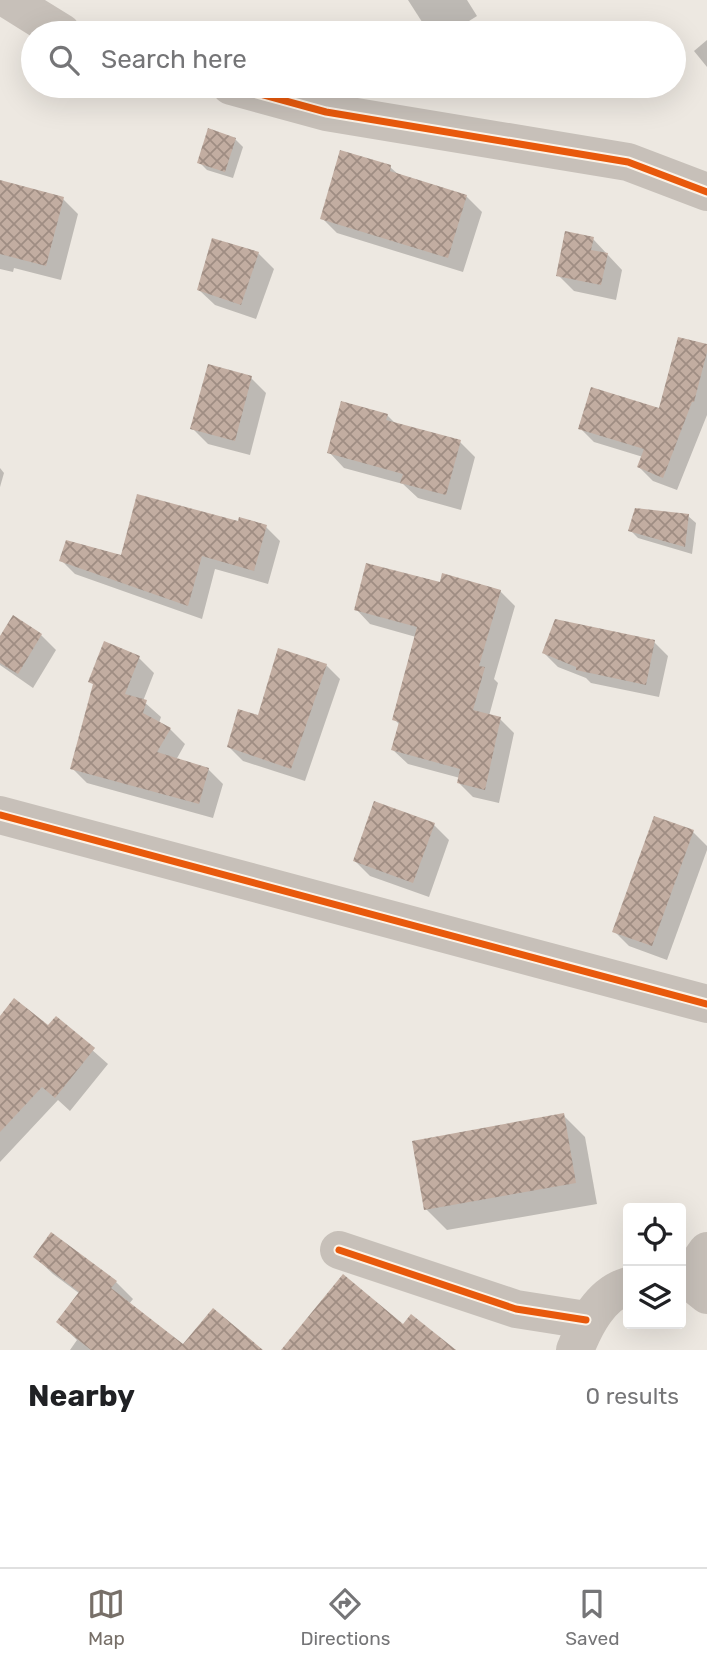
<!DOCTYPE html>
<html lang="en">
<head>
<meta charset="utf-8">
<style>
	body { margin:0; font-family:Rubik,sans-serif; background:#f6f6f6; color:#202124 }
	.controls { position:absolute; right:21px; bottom:21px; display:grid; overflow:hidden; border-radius:7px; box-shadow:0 7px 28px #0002 }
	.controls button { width:63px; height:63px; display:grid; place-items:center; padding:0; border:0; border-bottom:2px solid #e0e0e0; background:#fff; color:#202124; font:35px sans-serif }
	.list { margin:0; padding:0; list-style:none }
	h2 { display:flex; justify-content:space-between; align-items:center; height:91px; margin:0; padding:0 28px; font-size:30px }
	h2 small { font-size:23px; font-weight:400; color:#757577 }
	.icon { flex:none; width:38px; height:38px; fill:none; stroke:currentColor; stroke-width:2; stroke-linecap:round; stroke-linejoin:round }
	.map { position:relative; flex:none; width:707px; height:1350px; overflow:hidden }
	.search { position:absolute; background:#fff; box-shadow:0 7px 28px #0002; left:21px; right:21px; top:21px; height:77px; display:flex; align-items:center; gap:18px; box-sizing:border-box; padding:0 24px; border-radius:38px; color:#757577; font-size:26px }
	.sheet { height:217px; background:#fff }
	nav { display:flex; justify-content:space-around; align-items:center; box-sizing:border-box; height:98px; border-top:2px solid #e0e0e0; background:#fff; font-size:19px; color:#757577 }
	nav a { display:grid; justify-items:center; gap:4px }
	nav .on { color:#776f68 }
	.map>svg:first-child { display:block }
	.shadow { fill:#0003 }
	.building { fill:url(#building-cross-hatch) }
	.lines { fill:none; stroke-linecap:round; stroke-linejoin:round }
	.minor { stroke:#c7c0b9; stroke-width:38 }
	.cycleway-casing { stroke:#fbf3e8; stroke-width:11 }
	.cycleway { stroke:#e8590c; stroke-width:7 }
</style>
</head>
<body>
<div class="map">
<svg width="707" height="1350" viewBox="0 0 707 1350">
	<defs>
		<pattern id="building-cross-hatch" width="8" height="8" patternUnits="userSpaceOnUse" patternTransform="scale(1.75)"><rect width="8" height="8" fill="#c2ada1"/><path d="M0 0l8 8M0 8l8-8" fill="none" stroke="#9f8d83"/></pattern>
	</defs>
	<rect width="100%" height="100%" fill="#ede8e1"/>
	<g class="shadow">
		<path d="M 408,0 L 467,0 L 477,16 L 450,33 L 432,33 L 424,25 Z"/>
		<path d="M 707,40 L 707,67 L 694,51 Z"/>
		<path d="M 235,139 L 243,147 L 233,178 L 207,170 L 199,162 Z"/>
		<path d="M 390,167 L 399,175 L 466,196 L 482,212 L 463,272 L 337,233 L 322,218 Z"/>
		<path d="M 0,182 L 63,199 L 78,214 L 61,280 L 14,268 L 13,272 L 0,269 Z"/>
		<path d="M 593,239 L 622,270 L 616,300 L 574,291 L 558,275 Z"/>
		<path d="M 258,253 L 274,269 L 256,319 L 215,305 L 199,290 Z"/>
		<path d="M 707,346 L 707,415 L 677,490 L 653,481 L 639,467 L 643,457 L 594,442 L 580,428 L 661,410 Z"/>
		<path d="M 251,378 L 266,393 L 250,455 L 208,444 L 192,428 Z"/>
		<path d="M 387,415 L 397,425 L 460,442 L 475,457 L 461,510 L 418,498 L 403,484 L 344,468 L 329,452 Z"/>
		<path d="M 0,468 L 4,473 L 0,487 Z"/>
		<path d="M 688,516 L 696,523 L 692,554 L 638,538 L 630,530 Z"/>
		<path d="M 239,524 L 266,527 L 280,541 L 268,584 L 215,569 L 202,619 L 75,574 L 61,560 L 122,558 Z"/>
		<path d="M 441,584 L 500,591 L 515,606 L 494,679 L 498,683 L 489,716 L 500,719 L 514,733 L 499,803 L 473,797 L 459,783 L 460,778 L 408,764 L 393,750 L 400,725 L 394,719 L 416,637 L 370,624 L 356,609 Z"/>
		<path d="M 41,635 L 56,650 L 33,688 L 0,665 L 0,639 Z"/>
		<path d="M 654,642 L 668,656 L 659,697 L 591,683 L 586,678 L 558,667 L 544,653 Z"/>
		<path d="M 139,658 L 154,673 L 143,701 L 161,717 L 159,723 L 170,729 L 185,744 L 176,760 L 208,769 L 223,784 L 213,818 L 87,783 L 72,768 L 94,685 L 90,681 Z"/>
		<path d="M 326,665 L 340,679 L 305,781 L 243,761 L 229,747 L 259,717 Z"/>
		<path d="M 434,825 L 449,840 L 429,897 L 370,876 L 355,861 Z"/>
		<path d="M 693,832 L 707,846 L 707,850 L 667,960 L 629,946 L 614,931 Z"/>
		<path d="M 56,1018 L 108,1064 L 70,1111 L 58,1100 L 0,1162 L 0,1019 L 48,1028 Z"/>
		<path d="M 563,1115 L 585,1137 L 597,1204 L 447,1230 L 426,1209 Z"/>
		<path d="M 35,1257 L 116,1282 L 133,1299 L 129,1304 L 183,1347 L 261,1350 L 70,1350 L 77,1340 L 58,1322 L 80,1294 L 53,1274 Z"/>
	</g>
	<g class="building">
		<path d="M 208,128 L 236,138 L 225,172 L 197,163 Z"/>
		<path d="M 340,150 L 391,165 L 390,171 L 467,195 L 448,258 L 320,219 Z"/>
		<path d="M 0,180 L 64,197 L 46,266 L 0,254 Z"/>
		<path d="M 565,231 L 594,237 L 591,250 L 608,253 L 601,285 L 556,276 Z"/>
		<path d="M 212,238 L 259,252 L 241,305 L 197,290 Z"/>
		<path d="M 678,337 L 707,344 L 707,352 L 694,402 L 692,402 L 663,478 L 637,467 L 644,449 L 578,429 L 591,387 L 659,408 Z"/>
		<path d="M 208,364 L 252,376 L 235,441 L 190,429 Z"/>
		<path d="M 341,401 L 388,414 L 386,420 L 461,440 L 446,495 L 400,483 L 403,474 L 327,453 Z"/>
		<path d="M 137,494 L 238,521 L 239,517 L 267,525 L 254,571 L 202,556 L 188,606 L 59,561 L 66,540 L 121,555 Z"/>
		<path d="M 635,508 L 689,514 L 685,547 L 628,531 Z"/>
		<path d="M 366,563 L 440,582 L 442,573 L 501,590 L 479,666 L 485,667 L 473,710 L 501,717 L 485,790 L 457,783 L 460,769 L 391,750 L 399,722 L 392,720 L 417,627 L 354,610 Z"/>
		<path d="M 13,615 L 42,634 L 18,674 L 0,663 L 0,636 Z"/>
		<path d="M 555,619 L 655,640 L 646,685 L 576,670 L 576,667 L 542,653 Z"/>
		<path d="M 104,641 L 140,656 L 125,694 L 147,700 L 143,713 L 171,728 L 157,752 L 209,768 L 199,804 L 70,769 L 93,684 L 88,682 Z"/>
		<path d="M 278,648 L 327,664 L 291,769 L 227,747 L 238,709 L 258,715 Z"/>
		<path d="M 374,801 L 435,823 L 413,883 L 353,861 Z"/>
		<path d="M 654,816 L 694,830 L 652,946 L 612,932 Z"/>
		<path d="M 14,998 L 48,1025 L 56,1016 L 95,1048 L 55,1098 L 42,1087 L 0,1132 L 0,1016 Z"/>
		<path d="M 564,1113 L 576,1183 L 424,1210 L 412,1141 Z"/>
		<path d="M 51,1232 L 117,1281 L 111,1288 L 183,1344 L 213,1308 L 263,1350 L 91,1350 L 56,1322 L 79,1292 L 33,1257 Z"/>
		<path d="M 343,1274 L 403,1324 L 411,1314 L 456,1350 L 281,1350 Z"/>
	</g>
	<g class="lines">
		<g class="minor">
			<path d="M 9,0 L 62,33"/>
			<path d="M 231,86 L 326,112 L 628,162 L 707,192"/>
			<path d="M 0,815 L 707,1004"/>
			<path d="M 339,1250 L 516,1309 L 586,1320"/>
			<path d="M 707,1251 L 687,1279 L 707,1295"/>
			<path d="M 575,1350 C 585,1325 600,1294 628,1286"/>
		</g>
		<g class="cycleway-casing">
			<g id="cycleway">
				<path d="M 231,86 L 326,112 L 628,162 L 707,192"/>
				<path d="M 0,815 L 707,1004"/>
				<path d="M 339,1250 L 516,1309 L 586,1320"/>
			</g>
		</g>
		<use href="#cycleway" class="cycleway"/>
	</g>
</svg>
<div class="controls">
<button><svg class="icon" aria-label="locate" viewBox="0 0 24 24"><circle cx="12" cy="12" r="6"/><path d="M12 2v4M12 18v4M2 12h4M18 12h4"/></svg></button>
<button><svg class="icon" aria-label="layers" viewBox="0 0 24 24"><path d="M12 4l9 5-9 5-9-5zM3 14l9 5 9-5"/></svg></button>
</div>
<div class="search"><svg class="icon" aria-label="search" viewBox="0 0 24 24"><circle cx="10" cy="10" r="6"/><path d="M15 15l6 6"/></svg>Search here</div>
</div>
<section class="sheet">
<h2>Nearby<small>0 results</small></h2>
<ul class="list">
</ul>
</section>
<nav>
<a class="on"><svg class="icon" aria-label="map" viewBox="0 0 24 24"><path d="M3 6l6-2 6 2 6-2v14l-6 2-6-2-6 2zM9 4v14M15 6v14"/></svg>Map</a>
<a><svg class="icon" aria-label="directions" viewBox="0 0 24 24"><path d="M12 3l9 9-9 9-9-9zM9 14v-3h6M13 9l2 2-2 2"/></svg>Directions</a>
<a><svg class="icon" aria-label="saved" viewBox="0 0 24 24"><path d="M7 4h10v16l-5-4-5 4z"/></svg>Saved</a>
</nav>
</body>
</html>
